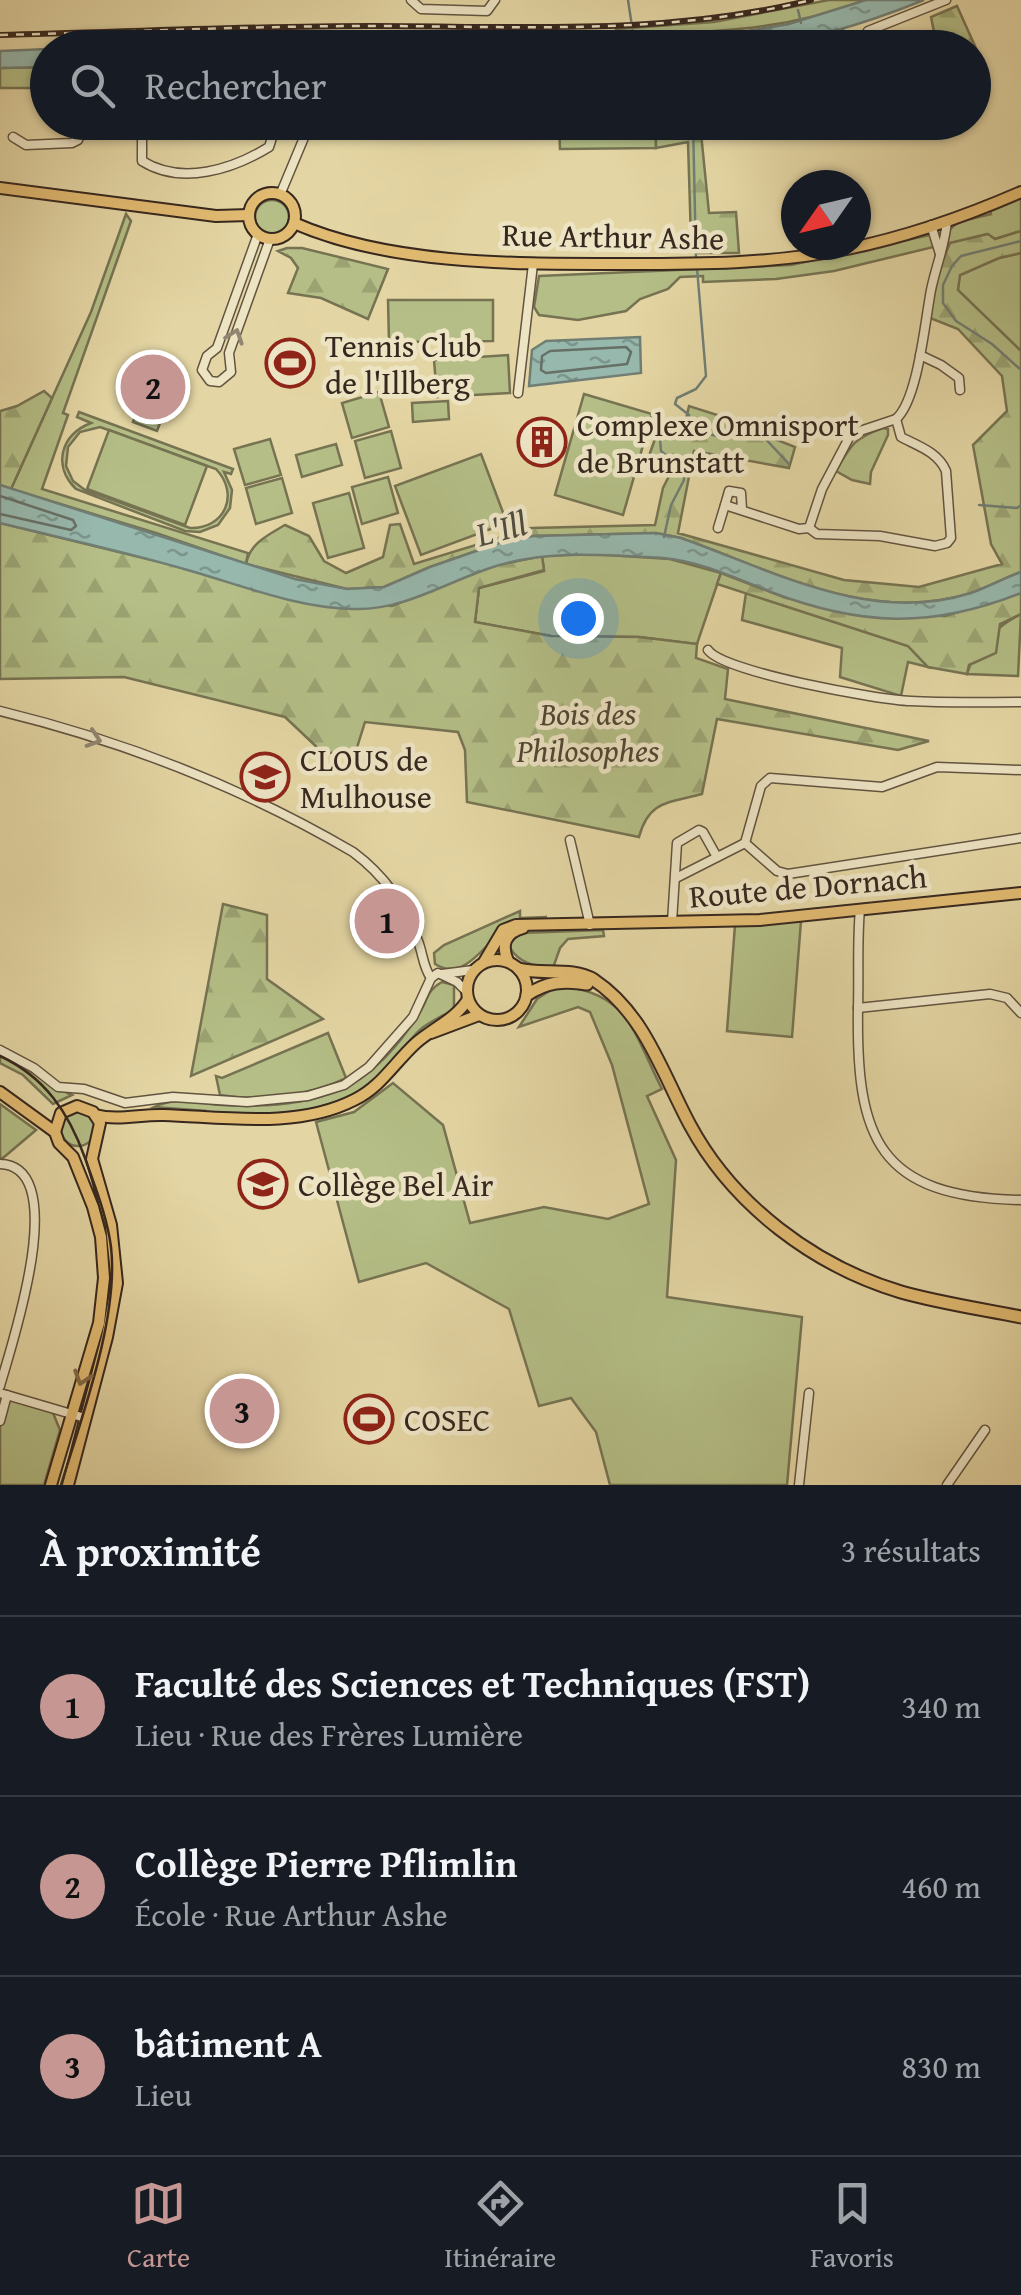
<!DOCTYPE html>
<html lang="fr">
<head>
<meta charset="utf-8">
<style>
	body { margin:0; font-family:"Gentium Book Plus",serif; background:#242831; color:#f1f3f6 }
	.compass { position:absolute; left:781px; top:170px; width:90px; height:90px; border-radius:50%; background:#171b24; box-shadow:0 2px 8px #0004; rotate:236deg }
	.you { position:absolute; left:578px; top:618px; width:35px; height:35px; margin:-25px; border:8px solid #fff; border-radius:50%; background:#1a73e8; box-shadow:0 0 0 15px #1a73e833 }
	.badge { display:grid; place-items:center; width:65px; height:65px; border-radius:50%; background:#c59692; color:#111; font-size:32px; font-weight:700 }
	.pin { position:absolute; translate:-50% -50%; border:5px solid #fff; box-shadow:0 2px 10px #0006 }
	.list { margin:0; padding:0; list-style:none }
	h2 { display:flex; justify-content:space-between; align-items:center; height:130px; margin:0; padding:0 40px; font-size:42px }
	h2 small { font-size:32px; font-weight:400; color:#9ea1a6 }
	.list li { display:grid; grid-template-columns:65px 1fr auto; gap:30px; align-items:center; box-sizing:border-box; height:180px; padding:0 40px; border-top:2px solid #363941 }
	.list b { display:block; font-size:38px; white-space:nowrap }
	.list p { margin:0; font-size:32px; white-space:nowrap; color:#9ea1a6 }
	.list em { font-size:32px; font-style:normal; color:#9ea1a6 }
	.icon { flex:none; width:55px; height:55px; fill:none; stroke:currentColor; stroke-width:2; stroke-linecap:round; stroke-linejoin:round }
	.map { position:relative; flex:none; width:1021px; height:1485px; overflow:hidden }
	.search { position:absolute; background:#171b24; box-shadow:0 2px 8px #0004; left:30px; right:30px; top:30px; height:110px; display:flex; align-items:center; gap:25px; box-sizing:border-box; padding:0 35px; border-radius:55px; color:#9ea1a6; font-size:38px }
	.sheet { height:670px; background:#171b24 }
	nav { display:flex; justify-content:space-around; align-items:center; box-sizing:border-box; height:140px; border-top:2px solid #363941; background:#171b24; font-size:28px; color:#9ea1a6 }
	nav a { display:grid; justify-items:center; gap:5px }
	nav .on { color:#c59692 }
	.map>svg:first-child { display:block }
	.green { fill:#b4be86; stroke:#767352; stroke-width:2.5; fill-rule:evenodd }
	.forest { fill:url(#forest-firs); stroke:#767352; stroke-width:2.5 }
	.water { fill:url(#water-ripples); stroke:#717e74; stroke-width:2.5 }
	.lines { fill:none; stroke-linecap:round; stroke-linejoin:round }
	.shore { stroke:#677066; stroke-width:2.5 }
	.stream { stroke:#717e74; stroke-width:2.5 }
	.minor-casing { stroke:#625440; stroke-width:11 }
	.major-casing { stroke:#37281f; stroke-width:14 }
	.highway-casing { stroke:#37281f; stroke-width:15 }
	.minor { stroke:#ede4c4; stroke-width:8 }
	.major { stroke:#e2bb72; stroke-width:10 }
	.highway { stroke:#e2bb72; stroke-width:11 }
	.tram { stroke:#37281f; stroke-width:2.5 }
	.rail-casing { stroke:#37281f; stroke-width:6 }
	.rail { stroke:#ede4c4; stroke-width:2.5; stroke-dasharray:8; stroke-linecap:butt }
	.oneway { stroke:#928672 }
	.oneway2 { stroke:#846a44 }
	.labels { text-anchor:middle; dominant-baseline:central; stroke-width:9; stroke-linejoin:round; paint-order:stroke }
	.street-label { font-size:32px; fill:#37281f; stroke:#ede4c4 }
	.poi-label { font-size:32px; fill:#37281f; stroke:#ede4c4; text-anchor:start }
	.park-label { font-size:32px; font-style:italic; fill:#504634; stroke:#ede4c4 }
	.water-label { font-size:35px; font-style:italic; fill:#4f4c42; stroke:#ede4c4 }
</style>
</head>
<body>
<div class="map">
<svg width="1021" height="1485" viewBox="0 0 1021 1485">
	<defs>
		<pattern id="forest-firs" width="22" height="20" patternUnits="userSpaceOnUse" patternTransform="scale(2.5)"><rect width="22" height="20" fill="#b4be86"/><path d="M5 1l3.5 6h-7zM16 11l3.5 6h-7z" fill="#9ba373"/></pattern>
		<pattern id="water-ripples" width="26" height="14" patternUnits="userSpaceOnUse" patternTransform="scale(2.5)"><rect width="26" height="14" fill="#97b8ad"/><path d="M2 4q2-2 4 0t4 0M15 11q2-2 4 0t4 0" fill="none" stroke="#7c968c"/></pattern>
	</defs>
	<rect width="100%" height="100%" fill="#e4d6a4"/>
	<filter id="stains"><feTurbulence type="fractalNoise" baseFrequency=".002" numOctaves="4"/><feColorMatrix values="0 0 0 0 .2 0 0 0 0 .09 0 0 0 0 .02 0 0 0 .5 -.17"/></filter>
	<radialGradient id="worn" r=".72"><stop offset=".6" stop-color="#630" stop-opacity="0"/><stop offset="1" stop-color="#630" stop-opacity=".3"/></radialGradient>
	<g class="green">
		<path d="M 829,0 L 866,0 C 780,33 705,32 615,35 L 616,29 L 714,22 Z"/>
		<path d="M 843,29 L 847,47 L 743,48 L 812,38 Z"/>
		<path d="M 47,67 L 47,88 L 0,88 L 0,68 Z"/>
		<path d="M 559,123 L 669,123 L 670,130 L 656,135 L 656,148 L 560,149 Z"/>
		<path d="M 1021,198 L 1021,231 L 995,239 L 987,234 L 834,271 L 776,279 L 703,282 L 703,276 L 680,277 L 668,289 L 640,299 L 626,311 L 578,320 L 539,315 L 534,307 L 539,276 L 791,265 L 948,231 L 958,222 L 991,214 L 990,211 Z"/>
		<circle cx="272" cy="217" r="17"/>
		<path d="M 126,214 L 131,221 L 63,413 L 68,415 L 42,489 L 248,553 L 246,564 L 156,533 L 11,489 L 91,312 Z"/>
		<path d="M 1021,253 L 1021,351 L 957,290 L 960,275 L 999,258 Z"/>
		<path d="M 388,300 L 493,300 L 493,341 L 389,342 Z"/>
		<path d="M 508,355 L 510,393 L 437,397 L 434,360 Z"/>
		<path d="M 149,378 L 174,387 L 157,431 L 133,422 Z"/>
		<path d="M 379,392 L 389,427 L 352,438 L 342,403 Z"/>
		<path d="M 584,394 L 652,414 L 623,515 L 555,495 Z"/>
		<path d="M 448,401 L 449,419 L 413,422 L 412,403 Z"/>
		<path d="M 79,412 L 233,469 L 231,474 L 224,472 L 232,490 L 230,508 L 218,525 L 200,532 L 185,531 L 76,489 C 52,466 61,434 91,423 L 77,417 ZM 100,427 L 216,469 C 240,494 225,529 190,528 L 85,490 L 73,481 L 66,466 L 68,447 L 80,432 Z"/>
		<path d="M 883,428 L 888,429 L 888,435 L 871,472 L 870,484 L 852,480 L 836,471 C 851,445 854,438 883,428 Z"/>
		<path d="M 109,430 L 207,466 L 185,525 L 87,489 Z"/>
		<path d="M 391,431 L 401,468 L 365,478 L 355,441 Z"/>
		<path d="M 270,439 L 281,475 L 245,485 L 234,449 Z"/>
		<path d="M 336,444 L 342,465 L 302,477 L 296,455 Z"/>
		<path d="M 481,454 L 507,523 L 421,555 L 395,486 Z"/>
		<path d="M 388,477 L 398,513 L 362,524 L 352,487 Z"/>
		<path d="M 282,478 L 292,513 L 256,524 L 246,488 Z"/>
		<path d="M 349,493 L 364,548 L 328,558 L 313,503 Z"/>
		<path d="M 591,554 L 670,559 L 721,573 L 697,644 L 639,637 L 551,636 L 475,622 L 479,588 L 544,571 L 542,556 Z"/>
		<path d="M 746,593 L 908,646 L 928,667 L 908,662 L 901,696 L 840,677 L 842,648 L 742,620 Z"/>
		<path d="M 1021,614 L 1018,676 L 967,674 C 974,648 998,625 1021,614 Z"/>
		<path d="M 520,911 L 520,918 L 547,917 C 537,919 523,918 514,922 C 490,933 468,985 435,964 L 434,953 L 444,945 Z"/>
		<path d="M 801,921 L 792,1037 L 727,1031 L 735,925 Z"/>
		<path d="M 603,930 L 604,936 L 568,939 L 560,948 L 553,968 C 535,967 518,963 509,946 L 514,936 L 521,933 Z"/>
		<path d="M 442,982 L 454,985 L 454,1009 C 443,1016 429,1022 421,1029 C 406,1042 395,1063 380,1076 C 333,1119 265,1114 207,1114 L 206,1111 L 154,1107 C 176,1096 198,1103 222,1105 C 259,1107 302,1105 337,1091 C 371,1078 401,1043 420,1012 C 428,999 427,990 442,982 Z"/>
		<path d="M 557,986 C 629,991 633,1032 662,1089 L 647,1096 L 676,1160 L 667,1297 L 802,1317 L 787,1485 L 610,1485 L 596,1432 L 571,1398 L 539,1406 L 509,1309 L 426,1263 L 359,1282 L 316,1122 L 354,1112 L 393,1083 L 443,1125 L 470,1223 L 544,1207 L 608,1219 L 649,1204 L 612,1065 L 590,1012 L 578,1007 L 519,1027 L 537,999 Z"/>
		<path d="M 328,1033 L 346,1078 C 311,1095 258,1102 220,1095 L 216,1076 L 222,1078 Z"/>
		<path d="M 0,1053 C 25,1066 48,1085 72,1095 L 53,1104 L 23,1075 L 0,1063 Z"/>
		<path d="M 0,1104 L 36,1130 L 3,1158 L 0,1158 Z"/>
		<circle cx="78" cy="1129" r="17"/>
		<path d="M 7,1395 L 51,1408 L 60,1430 L 44,1485 L 0,1485 L 0,1421 Z"/>
	</g>
	<g class="forest">
		<path d="M 957,6 L 988,75 L 974,78 L 974,48 L 937,47 L 931,17 Z"/>
		<path d="M 669,123 L 700,123 L 709,213 L 736,212 L 739,253 L 697,253 L 691,240 L 688,142 L 656,148 L 656,135 L 670,130 Z"/>
		<path d="M 1021,231 L 1021,253 L 999,258 L 960,275 L 958,290 L 1021,351 L 1021,572 C 1005,578 988,587 971,593 C 869,625 774,571 681,538 L 656,533 L 534,536 L 508,540 L 430,567 L 384,587 L 347,589 L 246,564 C 250,543 268,535 285,525 L 309,536 L 324,561 L 346,573 L 383,557 L 390,525 L 400,524 L 414,564 L 531,528 L 655,525 L 663,488 L 671,472 L 650,453 L 659,428 L 686,419 L 689,406 L 755,427 L 772,438 L 795,447 L 789,468 L 694,451 L 678,533 L 844,580 L 919,587 L 1002,564 L 991,544 L 973,445 L 1007,411 L 1002,376 L 958,329 L 930,318 L 938,272 L 950,243 L 988,234 L 995,239 Z"/>
		<path d="M 287,248 L 302,248 L 388,269 L 368,319 L 321,298 L 288,293 L 298,268 L 291,258 L 278,251 Z"/>
		<path d="M 44,391 L 52,398 L 11,489 L 0,485 L 0,411 L 17,406 Z"/>
		<path d="M 0,523 L 180,567 L 286,598 L 392,606 L 493,566 L 542,556 L 544,570 L 479,588 L 475,622 L 551,636 L 639,637 L 697,644 L 696,658 L 728,669 L 725,699 L 929,741 L 898,750 L 717,719 L 702,794 C 669,803 649,800 639,837 L 467,802 L 465,750 L 458,732 L 365,722 L 354,757 L 321,751 L 285,717 L 124,677 L 0,679 Z"/>
		<path d="M 721,573 L 786,598 L 945,616 L 1021,593 L 1021,614 L 1000,624 L 996,653 L 969,665 L 967,674 L 928,667 L 908,646 L 717,584 Z"/>
		<path d="M 223,904 L 267,915 L 267,979 L 323,1019 L 191,1076 Z"/>
	</g>
	<g class="water">
		<path d="M 866,0 L 924,0 C 864,24 807,42 743,47 L 114,47 L 747,31 L 789,24 Z"/>
		<path d="M 47,49 L 47,67 L 0,68 L 0,51 Z"/>
		<path d="M 640,337 L 641,373 L 529,386 L 532,350 L 546,341 Z"/>
		<path d="M 0,485 L 295,579 L 347,589 L 384,587 L 430,567 L 508,540 L 534,536 L 656,533 L 681,538 C 774,571 870,625 971,593 C 988,587 1004,578 1021,572 L 1021,593 C 931,629 860,626 771,592 C 737,579 700,561 663,558 C 605,555 546,549 490,568 C 445,583 402,611 353,609 C 296,608 238,584 184,569 C 123,551 61,538 0,523 Z"/>
	</g>
	<g class="lines">
		<g class="shore">
			<path d="M 508,48 L 766,38 L 771,41 L 771,48"/>
			<path d="M 626,347 L 631,352 L 627,364 L 546,373 L 541,370 L 542,356 L 550,351 Z"/>
			<path d="M 0,496 L 73,520 L 76,526 L 71,530 L 0,514"/>
		</g>
		<g class="stream">
			<path d="M 628,0 L 633,33"/>
			<path d="M 798,10 L 801,23"/>
			<path d="M 693,122 L 696,260"/>
			<path d="M 1021,241 L 961,256 L 952,266 L 943,285 L 943,303 L 956,321 L 992,344 L 1021,370"/>
			<path d="M 691,429 L 689,415 L 675,404 L 677,398 L 696,389 L 706,376 L 697,268"/>
			<path d="M 979,505 L 1017,508 L 1021,505"/>
			<path d="M 664,537 L 671,505 L 684,480 L 683,470 L 661,451 L 660,439 L 668,432 L 691,429 L 720,437 L 735,432 L 759,432 L 789,464"/>
		</g>
		<g class="minor-casing">
			<g id="minor">
				<path d="M 411,0 L 421,9 L 487,11 L 495,0"/>
				<path d="M 868,31 L 946,0"/>
				<path d="M 142,122 L 142,161 C 182,186 233,169 269,147 L 277,122"/>
				<path d="M 13,137 L 26,145 L 72,143 L 78,140 L 85,122"/>
				<path d="M 280,195 L 308,128 L 301,122"/>
				<path d="M 931,225 L 940,254"/>
				<path d="M 258,234 L 217,348 L 207,356 L 202,370 L 210,381 L 219,382 L 231,372 L 229,353 L 270,239"/>
				<path d="M 920,355 L 941,365 L 959,378 L 960,390"/>
				<path d="M 518,393 L 533,264"/>
				<path d="M 742,509 L 741,493 L 729,491 L 725,505 L 799,529 L 809,528 L 817,534 L 880,536 L 935,546 L 947,543 L 951,538 L 946,471 C 938,452 918,446 901,437 L 896,419 C 918,400 925,321 931,290 C 936,266 945,245 947,221"/>
				<path d="M 718,528 L 725,505"/>
				<path d="M 809,528 L 822,489 L 851,434 L 896,419"/>
				<path d="M 708,650 C 723,672 879,700 911,701 C 947,703 984,702 1021,702"/>
				<path d="M 0,711 C 123,741 244,788 353,852 C 384,875 405,904 418,941 C 423,954 423,967 431,978 L 438,973 L 457,982 L 466,991"/>
				<path d="M 570,840 L 590,925"/>
				<path d="M 745,843 L 761,786 L 770,778 L 882,787 L 937,767 L 1021,770"/>
				<path d="M 745,843 L 777,871 L 788,874 L 1021,838"/>
				<path d="M 676,878 L 745,843"/>
				<path d="M 860,909 C 857,942 859,975 858,1008 C 856,1139 878,1197 1021,1200"/>
				<path d="M 672,922 L 677,843 L 699,830 L 703,832 L 717,857"/>
				<path d="M 442,974 L 473,970"/>
				<path d="M 858,1008 L 990,994 L 1007,998 L 1021,1013"/>
				<path d="M 0,1050 L 34,1068 L 58,1087 L 84,1089 L 125,1103 L 173,1097 L 247,1102 L 308,1096 L 344,1085 L 369,1067 L 413,1017 L 431,978"/>
				<path d="M 0,1164 C 73,1166 10,1349 0,1386"/>
				<path d="M 0,1393 L 85,1418"/>
				<path d="M 0,1421 L 7,1395"/>
				<path d="M 799,1485 L 809,1393"/>
				<path d="M 947,1485 L 985,1430"/>
			</g>
		</g>
		<g class="major-casing">
			<g id="major">
				<path d="M 0,188 L 216,216 L 249,215"/>
				<circle cx="272" cy="216" r="23"/>
				<path d="M 294,223 C 387,264 510,264 610,264 C 690,264 768,265 847,249 C 906,237 966,216 1021,192"/>
				<circle cx="497" cy="990" r="30"/>
				<path d="M 508,961 C 501,945 505,933 523,928"/>
				<path d="M 484,962 L 503,930 L 516,925 L 760,920 L 1021,893"/>
				<path d="M 431,1033 L 479,1015"/>
				<path d="M 0,1092 L 55,1132"/>
				<path d="M 95,1115 C 118,1121 141,1114 164,1115 C 225,1117 297,1129 354,1100 C 381,1087 394,1063 416,1043 C 432,1029 457,1018 468,999"/>
				<path d="M 51,1485 L 99,1323 L 104,1278 L 101,1237 L 93,1207 L 73,1157 L 59,1143 L 55,1132 L 61,1113 L 77,1106 L 93,1112 L 100,1123 L 92,1159 L 111,1225 L 117,1283 L 107,1337 L 68,1485"/>
			</g>
		</g>
		<g class="highway-casing">
			<g id="highway">
				<path d="M 519,969 C 542,975 573,967 594,980 C 645,1014 662,1073 690,1125 C 733,1205 814,1266 901,1292 C 940,1303 981,1309 1021,1317"/>
				<path d="M 527,995 C 546,982 564,980 587,984"/>
			</g>
		</g>
		<use href="#minor" class="minor"/>
		<use href="#major" class="major"/>
		<use href="#highway" class="highway"/>
		<path class="tram" d="M 0,1056 C 45,1077 69,1113 85,1158 C 95,1187 107,1216 111,1247 C 119,1317 82,1416 61,1485"/>
		<g class="rail-casing">
			<path id="rail" d="M 0,35 C 124,32 248,26 372,26 C 519,26 667,36 811,0"/>
		</g>
		<use href="#rail" class="rail"/>
	</g>
	<defs><path id="oneway-chevron" d="M-2-3.5L2.5 0L-2 3.5" fill="none" stroke-width="1.6" stroke-linecap="round" stroke-linejoin="round" transform="scale(2.5)"/></defs>
	<g class="oneway">
		<use href="#oneway-chevron" transform="translate(235 336) rotate(-71)"/>
		<use href="#oneway-chevron" transform="translate(94 739) rotate(18)"/>
	</g>
	<use class="oneway2" href="#oneway-chevron" transform="translate(82 1378) rotate(108)"/>
	<defs>
		<g id="stadium-ring" transform="scale(2.5)"><circle r="9.5" fill="#ede4c4" stroke="#8f2418" stroke-width="1.5"/><path d="M0-5a6.5 5 0 1 0 0 10a6.5 5 0 1 0 0-10ZM-3.5-1.8h7v3.6h-7Z" fill="#8f2418"/></g>
		<g id="building-ring" transform="scale(2.5)"><circle r="9.5" fill="#ede4c4" stroke="#8f2418" stroke-width="1.5"/><path d="M-4-6H4V6H1V3H-1V6H-4ZM-2.5-4.3h1.7v1.8h-1.7ZM.8-4.3h1.7v1.8H.8ZM-2.5-1h1.7V.8h-1.7ZM.8-1h1.7V.8H.8Z" fill="#8f2418"/></g>
		<g id="university-ring" transform="scale(2.5)"><circle r="9.5" fill="#ede4c4" stroke="#8f2418" stroke-width="1.5"/><path d="M0-5L7-2L0 1L-7-2ZM-4 1L0 2.5L4 1V4Q0 6-4 4Z" fill="#8f2418"/></g>
		<g id="school-ring" transform="scale(2.5)"><circle r="9.5" fill="#ede4c4" stroke="#8f2418" stroke-width="1.5"/><path d="M0-5L7-2L0 1L-7-2ZM-4 1L0 2.5L4 1V4Q0 6-4 4Z" fill="#8f2418"/></g>
	</defs>
	<g fill-rule="evenodd">
		<use href="#stadium-ring" x="290" y="363"/>
		<use href="#building-ring" x="542" y="442"/>
		<use href="#university-ring" x="265" y="777"/>
		<use href="#school-ring" x="263" y="1184"/>
		<use href="#stadium-ring" x="369" y="1419"/>
	</g>
	<g class="labels">
		<g class="street-label">
			<text transform="translate(613 236) rotate(1)">Rue Arthur Ashe</text>
			<text transform="translate(808 886) rotate(-5)">Route de Dornach</text>
		</g>
		<g class="poi-label">
			<text x="325" y="345">Tennis Club<tspan x="325" dy="37">de l'Illberg</tspan></text>
			<text x="577" y="424">Complexe Omnisport<tspan x="577" dy="37">de Brunstatt</tspan></text>
			<text x="300" y="759">CLOUS de<tspan x="300" dy="37">Mulhouse</tspan></text>
			<text x="298" y="1184">Collège Bel Air</text>
			<text x="404" y="1419">COSEC</text>
		</g>
		<g class="park-label">
			<text x="588" y="713">Bois des<tspan x="588" dy="37">Philosophes</tspan></text>
		</g>
		<g class="water-label">
			<text transform="translate(501 528) rotate(-15)">L'Ill</text>
		</g>
	</g>
	<rect width="100%" height="100%" filter="url(#stains)"/>
	<rect width="100%" height="100%" fill="url(#worn)"/>
</svg>
<svg class="compass" viewBox="-18 -18 36 36"><path d="M0-13l5 13h-10z" fill="#e53935"/><path d="M0 13l5-13h-10z" fill="#9ea1a6"/></svg>
<div class="you"></div>
<div class="pin badge" style="left:387px;top:921px">1</div>
<div class="pin badge" style="left:153px;top:387px">2</div>
<div class="pin badge" style="left:242px;top:1411px">3</div>
<div class="search"><svg class="icon" aria-label="search" viewBox="0 0 24 24"><circle cx="10" cy="10" r="6"/><path d="M15 15l6 6"/></svg>Rechercher</div>
</div>
<section class="sheet">
<h2>À proximité<small>3 résultats</small></h2>
<ul class="list">
<li><span class="badge">1</span><div><b>Faculté des Sciences et Techniques (FST)</b><p>Lieu · Rue des Frères Lumière</p></div><em>340 m</em></li>
<li><span class="badge">2</span><div><b>Collège Pierre Pflimlin</b><p>École · Rue Arthur Ashe</p></div><em>460 m</em></li>
<li><span class="badge">3</span><div><b>bâtiment A</b><p>Lieu</p></div><em>830 m</em></li>
</ul>
</section>
<nav>
<a class="on"><svg class="icon" aria-label="map" viewBox="0 0 24 24"><path d="M3 6l6-2 6 2 6-2v14l-6 2-6-2-6 2zM9 4v14M15 6v14"/></svg>Carte</a>
<a><svg class="icon" aria-label="directions" viewBox="0 0 24 24"><path d="M12 3l9 9-9 9-9-9zM9 14v-3h6M13 9l2 2-2 2"/></svg>Itinéraire</a>
<a><svg class="icon" aria-label="saved" viewBox="0 0 24 24"><path d="M7 4h10v16l-5-4-5 4z"/></svg>Favoris</a>
</nav>
</body>
</html>
